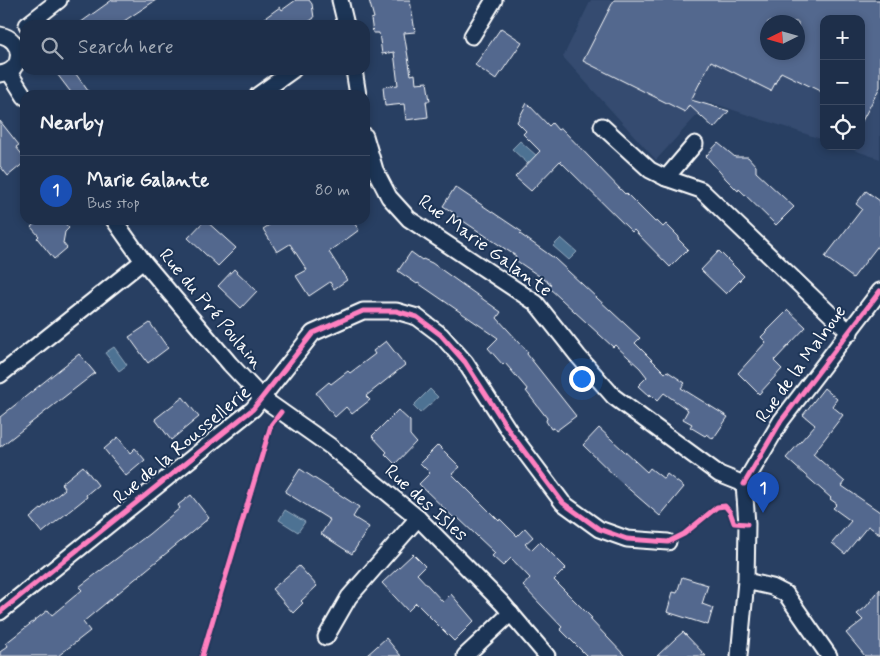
<!DOCTYPE html>
<html lang="en">
<head>
<meta charset="utf-8">
<style>
	body { margin:0; font-family:Mynerve,sans-serif; background:#2b3b54; color:#f1f3f6 }
	.controls { position:absolute; right:15px; top:15px; display:grid; overflow:hidden; border-radius:10px; box-shadow:0 2px 8px #0003 }
	.controls button { width:45px; height:45px; display:grid; place-items:center; padding:0; border:0; border-bottom:1px solid #3c4a62; background:#1e2f4a; color:#f1f3f6; font:25px sans-serif }
	.compass { position:absolute; left:760px; top:15px; width:45px; height:45px; border-radius:50%; background:#1e2f4a; box-shadow:0 2px 8px #0003; rotate:265deg }
	.you { position:absolute; left:581px; top:378px; width:18px; height:18px; margin:-12px; border:4px solid #fff; border-radius:50%; background:#1a73e8; box-shadow:0 0 0 8px #1a73e833 }
	.badge { display:grid; place-items:center; width:32px; height:32px; border-radius:50%; background:#bca0f2; color:#fff; font-size:16px; font-weight:700 }
	.pin { position:absolute; translate:-50% -41px; filter:drop-shadow(0 1px 2px #0008) }
	.pin::after { content:''; position:absolute; top:26px; width:18px; height:15px; background:inherit; clip-path:polygon(0 0,100% 0,50% 100%) }
	.list { margin:0; padding:0; list-style:none }
	h2 { display:flex; justify-content:space-between; align-items:center; height:65px; margin:0; padding:0 20px; font-size:21px }
	h2 small { font-size:16px; font-weight:400; color:#a1a9b5 }
	.list li { display:grid; grid-template-columns:32px 1fr auto; gap:15px; align-items:center; box-sizing:border-box; height:70px; padding:0 20px; border-top:1px solid #3c4a62 }
	.list b { display:block; font-size:19px; white-space:nowrap }
	.list p { margin:0; font-size:16px; white-space:nowrap; color:#a1a9b5 }
	.list em { font-size:16px; font-style:normal; color:#a1a9b5 }
	.icon { flex:none; width:28px; height:28px; fill:none; stroke:currentColor; stroke-width:2; stroke-linecap:round; stroke-linejoin:round }
	.map { position:relative; flex:none; width:880px; height:656px; overflow:hidden }
	.search { position:absolute; background:#1e2f4a; box-shadow:0 2px 8px #0003; left:20px; top:20px; width:350px; height:55px; display:flex; align-items:center; gap:12px; box-sizing:border-box; padding:0 18px; border-radius:15px; color:#a1a9b5; font-size:19px }
	.panel { position:absolute; background:#1e2f4a; box-shadow:0 2px 8px #0003; left:20px; top:90px; width:350px; height:135px; border-radius:15px }
	.map>svg:first-child { display:block }
	.built { fill:#354b6f; fill-rule:evenodd }
	.water { fill:#4d7293; stroke:#94aabe }
	.building { fill:#52678e; stroke:#fff; fill-rule:evenodd }
	.lines { fill:none; stroke-linecap:round; stroke-linejoin:round }
	.minor-casing { stroke:#fff; stroke-width:19 }
	.minor { stroke:#1d3557; stroke-width:15 }
	.cycleway-casing { stroke:#1d3557; stroke-width:8 }
	.cycleway { stroke:#ff80c0; stroke-width:5 }
	.labels { text-anchor:middle; dominant-baseline:central; stroke-width:4; stroke-linejoin:round; paint-order:stroke }
	.street-label { font-size:19px; fill:#fff; stroke:#1d3557 }
</style>
</head>
<body>
<div class="map">
<svg width="880" height="656" viewBox="0 0 880 656">
	<rect width="100%" height="100%" fill="#283f62"/>
	<filter id="ink" filterUnits="userSpaceOnUse"><feTurbulence type="fractalNoise" baseFrequency=".02" numOctaves="2"/><feDisplacementMap in="SourceGraphic" scale="10" xChannelSelector="R" yChannelSelector="G"/><feConvolveMatrix kernelMatrix="1 2 1 2 8 2 1 2 1" color-interpolation-filters="sRGB"/></filter>
	<g filter="url(#ink)">
		<path class="built" d="M 591,0 L 880,0 L 880,159 L 842,146 L 861,146 L 861,19 L 824,19 L 824,140 L 709,102 L 656,160 L 563,57 ZM 768,22 L 798,22 L 798,52 L 768,52 Z"/>
		<g class="water">
			<path d="M 520,141 L 537,156 L 529,165 L 512,149 Z"/>
			<path d="M 561,238 L 577,252 L 569,260 L 553,246 Z"/>
			<path d="M 114,347 L 127,365 L 119,371 L 105,353 Z"/>
			<path d="M 430,389 L 438,397 L 420,413 L 413,406 Z"/>
			<path d="M 285,510 L 305,522 L 298,532 L 279,520 Z"/>
		</g>
		<g class="building">
			<path d="M 112,0 L 156,0 L 118,25 L 77,25 Z"/>
			<path d="M 296,0 L 309,0 L 312,4 L 314,18 L 304,25 L 255,25 L 280,7 L 282,10 Z"/>
			<path d="M 369,0 L 410,0 L 415,32 L 404,33 L 411,75 L 415,74 L 416,83 L 427,82 L 430,101 L 426,101 L 428,117 L 406,120 L 404,104 L 385,106 L 383,87 L 398,85 L 394,52 L 382,54 L 379,33 L 373,33 L 371,19 L 374,18 Z"/>
			<path d="M 614,0 L 880,0 L 880,87 L 861,123 L 861,19 L 824,19 L 824,93 L 781,72 L 771,91 L 711,61 L 691,100 L 729,111 L 714,128 L 689,105 L 685,112 L 583,61 ZM 768,22 L 798,22 L 798,52 L 768,52 Z"/>
			<path d="M 501,28 L 522,42 L 496,80 L 475,65 Z"/>
			<path d="M 54,70 L 73,70 L 91,95 L 73,95 Z"/>
			<path d="M 527,103 L 549,126 L 552,123 L 558,130 L 561,128 L 625,194 L 626,193 L 655,222 L 657,221 L 663,227 L 666,224 L 679,237 L 678,239 L 688,249 L 670,267 L 634,230 L 632,232 L 560,161 L 531,191 L 515,177 L 540,151 L 523,134 L 526,131 L 517,122 Z"/>
			<path d="M 0,121 L 19,145 L 16,147 L 25,158 L 25,162 L 8,176 L 0,166 Z"/>
			<path d="M 718,143 L 735,157 L 748,157 L 756,166 L 756,172 L 794,207 L 776,225 L 739,189 L 738,191 L 726,179 L 706,156 Z"/>
			<path d="M 455,187 L 522,232 L 520,234 L 554,258 L 640,338 L 635,343 L 665,373 L 667,371 L 685,383 L 681,388 L 728,417 L 713,439 L 707,434 L 705,436 L 690,427 L 692,424 L 683,419 L 688,410 L 664,393 L 657,401 L 650,394 L 649,396 L 638,386 L 647,377 L 640,368 L 615,345 L 613,347 L 548,287 L 551,284 L 514,259 L 516,256 L 454,215 L 454,213 L 443,206 Z"/>
			<path d="M 866,191 L 880,201 L 880,243 L 853,278 L 825,257 L 862,209 L 856,204 Z"/>
			<path d="M 39,220 L 62,220 L 69,228 L 65,232 L 63,243 L 67,248 L 54,259 L 37,238 L 39,236 L 31,227 Z"/>
			<path d="M 205,220 L 236,248 L 218,266 L 188,238 Z"/>
			<path d="M 277,220 L 352,220 L 359,230 L 329,252 L 347,280 L 334,289 L 330,282 L 309,296 L 296,276 L 307,270 L 290,244 L 277,252 L 263,229 Z"/>
			<path d="M 719,251 L 744,276 L 726,294 L 701,270 Z"/>
			<path d="M 411,252 L 422,260 L 423,259 L 432,263 L 501,312 L 497,318 L 528,352 L 527,354 L 576,416 L 556,431 L 554,428 L 551,429 L 546,421 L 547,418 L 526,391 L 528,390 L 505,363 L 503,365 L 488,348 L 498,338 L 418,283 L 417,284 L 398,271 Z"/>
			<path d="M 234,269 L 257,291 L 241,308 L 218,286 Z"/>
			<path d="M 788,310 L 806,327 L 774,361 L 782,369 L 759,394 L 738,373 L 766,342 L 761,337 Z"/>
			<path d="M 150,323 L 168,348 L 148,363 L 129,337 Z"/>
			<path d="M 386,341 L 405,365 L 366,396 L 370,400 L 352,414 L 346,407 L 335,417 L 316,393 L 329,382 L 331,384 L 348,371 L 350,373 L 375,354 L 373,351 Z"/>
			<path d="M 79,354 L 95,373 L 0,447 L 0,417 Z"/>
			<path d="M 824,388 L 837,399 L 832,406 L 843,415 L 813,454 L 845,482 L 842,486 L 880,512 L 880,534 L 868,526 L 845,554 L 832,543 L 851,521 L 833,508 L 837,504 L 830,499 L 831,498 L 786,458 L 815,425 L 803,415 Z"/>
			<path d="M 183,397 L 199,417 L 171,440 L 155,419 Z"/>
			<path d="M 398,410 L 410,421 L 410,435 L 416,442 L 395,464 L 385,454 L 387,452 L 372,436 Z"/>
			<path d="M 599,428 L 647,472 L 650,468 L 664,479 L 667,474 L 684,487 L 660,516 L 623,484 L 583,445 Z"/>
			<path d="M 118,437 L 130,453 L 135,448 L 145,460 L 126,476 L 104,449 Z"/>
			<path d="M 438,445 L 460,467 L 452,474 L 499,521 L 500,519 L 517,536 L 525,528 L 533,537 L 525,544 L 532,550 L 540,542 L 566,568 L 554,580 L 592,618 L 590,619 L 625,656 L 587,656 L 560,629 L 562,627 L 523,586 L 530,578 L 511,558 L 503,566 L 492,556 L 495,553 L 457,517 L 455,519 L 419,484 L 430,473 L 420,463 Z"/>
			<path d="M 83,466 L 98,485 L 86,495 L 87,497 L 42,533 L 30,518 L 65,489 L 61,484 Z"/>
			<path d="M 300,469 L 359,507 L 353,517 L 369,527 L 352,554 L 321,534 L 330,520 L 285,492 Z"/>
			<path d="M 191,495 L 209,518 L 83,622 L 90,631 L 58,656 L 0,656 L 0,652 L 8,646 L 6,643 L 48,610 L 52,615 L 82,590 L 79,587 L 149,534 L 180,508 L 178,505 Z"/>
			<path d="M 413,554 L 425,566 L 417,574 L 443,602 L 451,594 L 474,621 L 454,641 L 416,603 L 408,611 L 382,583 Z"/>
			<path d="M 299,566 L 317,586 L 301,601 L 303,603 L 293,613 L 272,589 Z"/>
			<path d="M 682,577 L 708,585 L 702,604 L 713,608 L 708,625 L 667,612 L 673,592 L 677,593 Z"/>
			<path d="M 880,589 L 880,656 L 865,656 L 846,633 L 863,620 L 857,614 L 866,607 Z"/>
			<path d="M 683,632 L 706,656 L 657,656 L 676,638 Z"/>
			<path d="M 386,638 L 401,656 L 366,656 Z"/>
		</g>
		<g class="lines">
			<g class="minor-casing">
				<g id="minor">
					<path d="M 340,0 L 346,25"/>
					<path d="M 27,25 L 59,0"/>
					<path d="M 0,35 C 24,39 25,71 0,74"/>
					<path d="M 472,36 L 494,0"/>
					<path d="M 354,70 L 358,95"/>
					<path d="M 9,72 L 25,97"/>
					<path d="M 258,95 L 293,70"/>
					<path d="M 602,126 L 650,170 L 666,178 L 701,190 L 850,333"/>
					<path d="M 365,136 L 375,170 L 389,197 L 409,219 L 536,303 L 578,356 L 614,397 L 719,474 L 744,484"/>
					<path d="M 666,178 L 695,144"/>
					<path d="M 114,220 L 143,261 L 230,364 L 262,398 L 330,446 L 418,518 L 502,603 L 547,656"/>
					<path d="M 0,375 L 143,261"/>
					<path d="M 746,581 L 772,587 L 786,594 L 829,656"/>
					<path d="M 0,612 L 253,409 L 313,333 L 363,311 L 396,311 L 417,317 L 441,335 L 465,362 L 512,435 L 563,503 L 599,529 L 627,539 L 668,542"/>
					<path d="M 326,637 L 349,597 L 418,518"/>
					<path d="M 465,656 L 511,613"/>
					<path d="M 739,656 L 746,581 L 747,524 L 744,484 L 781,421 L 880,291"/>
				</g>
			</g>
			<use href="#minor" class="minor"/>
			<g class="cycleway-casing">
				<g id="cycleway">
					<path d="M 744,484 L 781,421 L 880,291"/>
					<path d="M 0,612 L 253,409 L 313,333 L 363,311 L 396,311 L 417,317 L 441,335 L 465,362 L 512,435 L 563,503 L 599,529 L 627,539 L 668,542 L 684,534 L 717,507 L 725,506 L 730,512 L 734,523 L 747,524"/>
					<path d="M 202,656 L 271,425 L 281,412"/>
				</g>
			</g>
			<use href="#cycleway" class="cycleway"/>
		</g>
	</g>
	<g class="labels">
		<g class="street-label">
			<text transform="translate(485 246) rotate(36)">Rue Marie Galante</text>
			<text transform="translate(211 309) rotate(50)">Rue du Pré Poulain</text>
			<text transform="translate(801 364) rotate(-54)">Rue de la Malnoue</text>
			<text transform="translate(182 445) rotate(-40)">Rue de la Roussellerie</text>
			<text transform="translate(426 503) rotate(42)">Rue des Isles</text>
		</g>
	</g>
</svg>
<div class="controls">
<button>+</button>
<button>−</button>
<button><svg class="icon" aria-label="locate" viewBox="0 0 24 24"><circle cx="12" cy="12" r="6"/><path d="M12 2v4M12 18v4M2 12h4M18 12h4"/></svg></button>
</div>
<svg class="compass" viewBox="-18 -18 36 36"><path d="M0-13l5 13h-10z" fill="#e53935"/><path d="M0 13l5-13h-10z" fill="#a1a9b5"/></svg>
<div class="you"></div>
<div class="pin badge" style="left:763px;top:513px;background:#1a4fb4">1</div>
<div class="search"><svg class="icon" aria-label="search" viewBox="0 0 24 24"><circle cx="10" cy="10" r="6"/><path d="M15 15l6 6"/></svg>Search here</div>
<section class="panel">
<h2>Nearby<small></small></h2>
<ul class="list">
<li><span class="badge" style="background:#1a4fb4">1</span><div><b>Marie Galante</b><p>Bus stop</p></div><em>80 m</em></li>
</ul>
</section>
</div>
</body>
</html>
